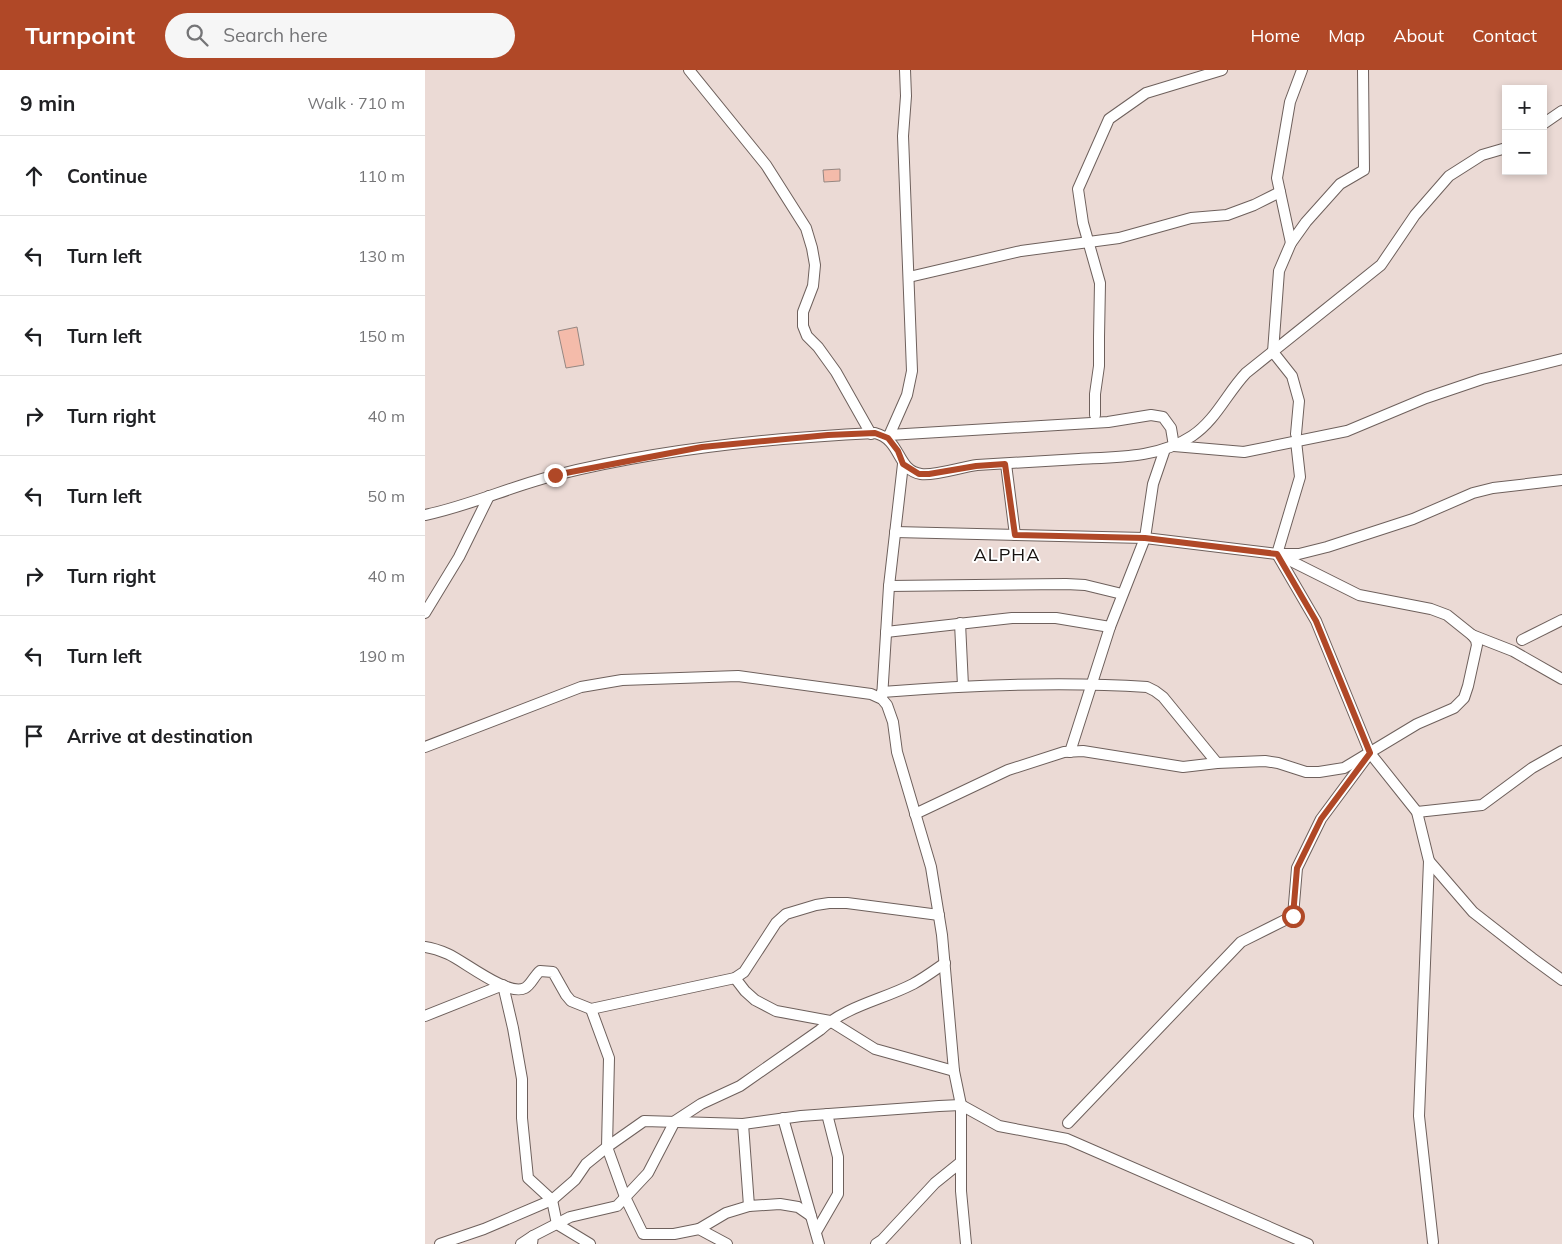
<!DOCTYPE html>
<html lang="en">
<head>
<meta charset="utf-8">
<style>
	body { margin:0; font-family:Mulish,sans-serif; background:#f6f6f6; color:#202124 }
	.controls { position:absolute; right:15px; top:15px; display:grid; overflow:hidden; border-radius:0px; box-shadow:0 2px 8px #0003 }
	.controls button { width:45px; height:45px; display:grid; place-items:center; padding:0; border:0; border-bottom:1px solid #e0e0e0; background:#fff; color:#202124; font:25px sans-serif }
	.stop { position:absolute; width:15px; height:15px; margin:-11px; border:4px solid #b04827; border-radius:50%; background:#fff }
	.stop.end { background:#b04827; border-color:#fff; box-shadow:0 1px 5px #0008 }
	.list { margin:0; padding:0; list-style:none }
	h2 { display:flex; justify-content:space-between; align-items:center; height:65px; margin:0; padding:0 20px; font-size:21px }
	h2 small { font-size:16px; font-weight:400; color:#757577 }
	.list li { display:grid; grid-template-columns:32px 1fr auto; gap:15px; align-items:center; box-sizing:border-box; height:80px; padding:0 20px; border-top:1px solid #e0e0e0 }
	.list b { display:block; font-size:19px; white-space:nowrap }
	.list em { font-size:16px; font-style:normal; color:#757577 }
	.icon { flex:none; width:28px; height:28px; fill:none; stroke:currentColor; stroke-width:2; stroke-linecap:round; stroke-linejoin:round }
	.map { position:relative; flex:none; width:1137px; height:1174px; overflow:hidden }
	header { display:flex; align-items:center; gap:30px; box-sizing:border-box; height:70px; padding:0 25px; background:#b04827; color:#fff }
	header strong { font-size:24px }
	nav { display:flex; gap:28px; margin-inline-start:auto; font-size:18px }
	.search { width:350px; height:45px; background:#f6f6f6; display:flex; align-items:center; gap:12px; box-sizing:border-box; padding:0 18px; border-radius:28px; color:#757577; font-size:19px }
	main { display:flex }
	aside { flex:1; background:#fff }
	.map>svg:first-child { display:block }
	.building { fill:#f4bbaa; stroke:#958782 }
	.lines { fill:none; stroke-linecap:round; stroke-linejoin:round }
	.minor-casing { stroke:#6e605c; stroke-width:12 }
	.minor { stroke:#fff; stroke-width:10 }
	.route { stroke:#b04827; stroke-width:6 }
	.labels { text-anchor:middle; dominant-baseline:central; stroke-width:4; stroke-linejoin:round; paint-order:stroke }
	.quarter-label { font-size:18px; letter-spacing:1px; fill:#171210; stroke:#fff }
</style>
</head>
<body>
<header>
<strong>Turnpoint</strong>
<div class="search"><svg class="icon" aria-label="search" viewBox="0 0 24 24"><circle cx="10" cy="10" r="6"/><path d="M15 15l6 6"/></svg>Search here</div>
<nav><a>Home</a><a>Map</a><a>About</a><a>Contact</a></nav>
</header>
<main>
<aside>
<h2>9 min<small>Walk · 710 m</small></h2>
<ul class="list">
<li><svg class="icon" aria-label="ahead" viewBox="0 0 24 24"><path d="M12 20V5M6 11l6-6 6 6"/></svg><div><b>Continue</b></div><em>110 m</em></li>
<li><svg class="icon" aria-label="left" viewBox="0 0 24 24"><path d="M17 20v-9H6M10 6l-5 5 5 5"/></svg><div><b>Turn left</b></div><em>130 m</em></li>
<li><svg class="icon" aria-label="left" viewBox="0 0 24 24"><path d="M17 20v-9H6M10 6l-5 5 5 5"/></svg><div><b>Turn left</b></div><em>150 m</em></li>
<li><svg class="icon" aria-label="right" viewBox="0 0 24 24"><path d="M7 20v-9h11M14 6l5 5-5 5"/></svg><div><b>Turn right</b></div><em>40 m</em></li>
<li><svg class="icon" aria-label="left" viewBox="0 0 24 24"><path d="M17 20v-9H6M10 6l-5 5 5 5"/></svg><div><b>Turn left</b></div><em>50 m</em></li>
<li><svg class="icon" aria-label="right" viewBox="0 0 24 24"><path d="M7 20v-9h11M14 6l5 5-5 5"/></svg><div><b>Turn right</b></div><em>40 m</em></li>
<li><svg class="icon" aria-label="left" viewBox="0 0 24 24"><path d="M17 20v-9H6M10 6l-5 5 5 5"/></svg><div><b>Turn left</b></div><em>190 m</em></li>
<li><svg class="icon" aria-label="arrive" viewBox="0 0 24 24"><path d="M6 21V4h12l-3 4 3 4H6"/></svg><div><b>Arrive at destination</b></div></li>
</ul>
</aside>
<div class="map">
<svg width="1137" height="1174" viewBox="0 0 1137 1174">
	<rect width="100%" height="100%" fill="#ebdad5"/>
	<g class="building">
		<path d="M 415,99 L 415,111 L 399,112 L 398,100 Z"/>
		<path d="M 152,257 L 159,295 L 141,298 L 133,261 Z"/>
	</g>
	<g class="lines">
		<g class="minor-casing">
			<g id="minor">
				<path d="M 264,0 L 341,95 L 381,158 L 387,178 L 390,195 L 388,216 L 378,242 L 378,256 L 382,266 L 393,277 L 411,302 L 446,364"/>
				<path d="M 1118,54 L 1137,41"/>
				<path d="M 866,173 L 852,108 L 865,32 L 877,0"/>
				<path d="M 484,207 L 596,181 L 694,168 L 766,148 L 802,145 L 829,135 L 855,122"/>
				<path d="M 670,345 L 670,324 L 674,296 L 674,267 L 675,213 L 658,153 L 653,119 L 684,49 L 721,23 L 797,0"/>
				<path d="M 871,364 L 874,331 L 867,306 L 848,282 L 854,201 L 866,173 L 881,152 L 915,114 L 939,100 L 938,0"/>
				<path d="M 464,365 L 683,352 L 726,345 L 738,347 L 746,358 L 749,376 L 819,382 L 922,361 L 1001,328 L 1057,309 L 1137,289"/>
				<path d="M 463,368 L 482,325 L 487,301 L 478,66 L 481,26 L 480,0"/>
				<path d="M 871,371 L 875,407 L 852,484 L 891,551 L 945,683 L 992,742 L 1004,791 L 994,1046 L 1008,1172"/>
				<path d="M 581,394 L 590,465"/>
				<path d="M 0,445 C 44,436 87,416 131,405 C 235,379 343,368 450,363 C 477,370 471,400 496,404 C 510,406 536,397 552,395 C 586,393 620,391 654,389 C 692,387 734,388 767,366 C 791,350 802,323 821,303 L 956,195 L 990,145 L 1024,106 L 1057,85 L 1081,78"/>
				<path d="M 470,462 L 720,468 L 852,484 L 874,484 L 902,477 L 988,449 L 1048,423 L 1068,418 L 1137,410"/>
				<path d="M 464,516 L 641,514 L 660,515 L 697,524"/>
				<path d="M 0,543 L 34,487 L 64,426"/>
				<path d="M 535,553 L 538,616"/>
				<path d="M 461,562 L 587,548 L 631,548 L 685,557"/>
				<path d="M 1047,565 L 1088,581 L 1137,609"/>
				<path d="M 1097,570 L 1137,550"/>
				<path d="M 457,622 C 545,615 634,611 722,617 L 730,621 L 738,627 L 792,693"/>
				<path d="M 457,628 L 464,516 L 478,394"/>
				<path d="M 0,677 L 156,617 L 197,610 L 313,606 L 446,624 L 457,629 L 462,635 L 468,652 L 472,682 L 506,797 L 517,865 L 529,1001 L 536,1035 L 536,1121 L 541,1174"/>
				<path d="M 645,682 L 685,557 L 720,468 L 728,414 L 740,379"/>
				<path d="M 992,742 L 1057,735 L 1107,698 L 1137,681"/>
				<path d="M 490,744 L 583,700 L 639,682 L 658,681 L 758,697 L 792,693 L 840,691 L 853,693 L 881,702 L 894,702 L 919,698 L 992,654 L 1029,638 L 1039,628 L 1043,616 L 1052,575 L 1051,570 L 1047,565 L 1022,545 L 1006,539 L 934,525 L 852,484"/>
				<path d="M 1004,791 L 1048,842 L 1107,888 L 1137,910"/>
				<path d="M 0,877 C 7,878 16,881 23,884 C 39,891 83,927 100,918 C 106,915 109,906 115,901 L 128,902 L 141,925 L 146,931 L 166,939 L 310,908 L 319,902 L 351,853 L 361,844 L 391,835 L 404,833 L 422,833 L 514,845"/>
				<path d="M 310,908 L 320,921 L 330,930 L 351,941 L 405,951 L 450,979 L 529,1001"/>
				<path d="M 0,946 L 78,915 L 88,958 L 97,1009 L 97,1048 L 103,1108 L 127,1130 L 132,1154 L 165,1174"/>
				<path d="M 358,1048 L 394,1174"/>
				<path d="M 643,1053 L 816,872 L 868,846 L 872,798 L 896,749 L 942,687"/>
				<path d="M 318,1054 L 324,1136 L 355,1134 L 373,1137 L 386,1146"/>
				<path d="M 274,1159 L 301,1143 L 324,1136"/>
				<path d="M 391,1162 L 413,1124 L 413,1087 L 402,1044"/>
				<path d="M 15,1174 L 59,1159 L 127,1130 L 150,1110 L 161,1094 L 182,1077 L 184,988 L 166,939"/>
				<path d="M 96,1174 L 108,1166"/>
				<path d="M 107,1174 L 108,1166 L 145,1147 L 192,1136 L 223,1103 L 250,1051 L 276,1034 L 315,1016 L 395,960 C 421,936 457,930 488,914 C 499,908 510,900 520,893"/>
				<path d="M 302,1174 L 274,1159 L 249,1164 L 218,1164 L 200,1127 L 182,1077 L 219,1051 L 318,1054 L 376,1046 L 514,1036 L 536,1035 L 574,1056 L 642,1069 L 883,1174"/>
				<path d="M 451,1174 L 457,1170 L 510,1113 L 536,1092"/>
			</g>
		</g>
		<use href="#minor" class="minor"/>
	</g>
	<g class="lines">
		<path class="route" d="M 130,405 L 277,377 L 403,365 L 450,363 L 463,368 L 473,381 L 478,394 L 494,404 L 504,404 L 551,396 L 580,394 L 590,465 L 720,468 L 852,484 L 891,551 L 945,683 L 896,749 L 872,798 L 868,846"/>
	</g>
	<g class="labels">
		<g class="quarter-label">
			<text x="582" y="484">ALPHA</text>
		</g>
	</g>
</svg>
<div class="controls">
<button>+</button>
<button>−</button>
</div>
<div class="stop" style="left:868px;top:846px"></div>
<div class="stop end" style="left:130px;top:405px"></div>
</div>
</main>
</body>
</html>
